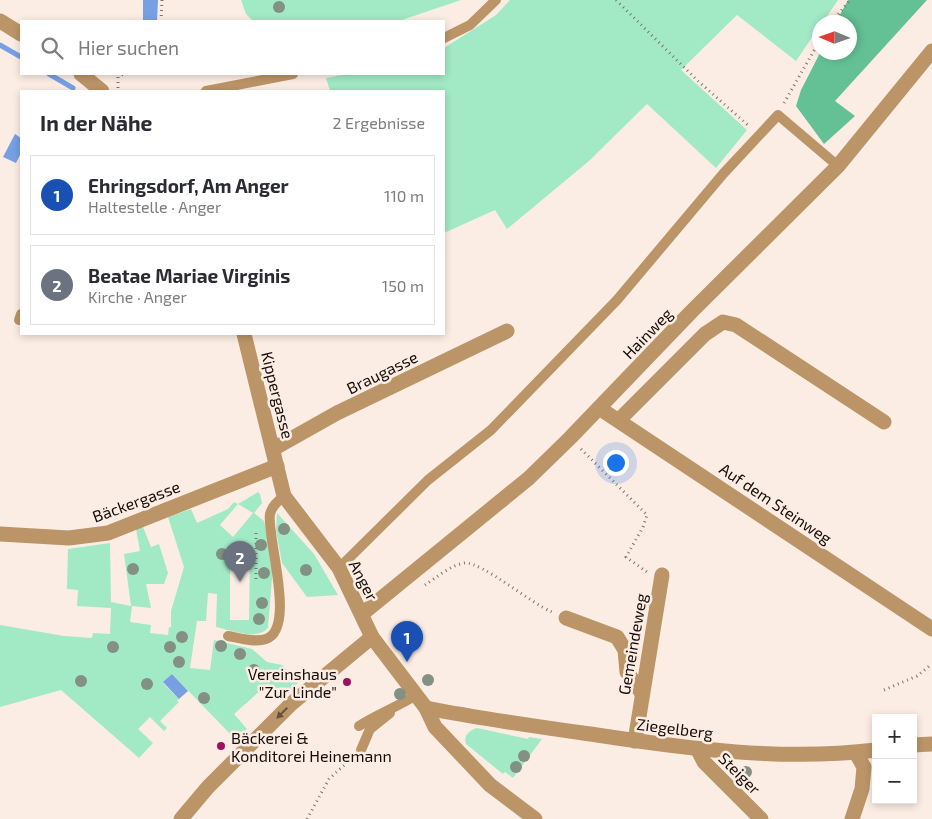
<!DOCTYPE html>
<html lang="de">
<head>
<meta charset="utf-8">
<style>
	body { margin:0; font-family:"Exo 2",sans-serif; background:#f7f7f7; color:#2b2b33 }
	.controls { position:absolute; right:15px; bottom:15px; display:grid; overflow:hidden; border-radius:0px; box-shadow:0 2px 8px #0003 }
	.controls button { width:45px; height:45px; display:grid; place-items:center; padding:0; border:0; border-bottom:1px solid #e1e1e2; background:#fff; color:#2b2b33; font:25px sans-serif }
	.compass { position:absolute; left:812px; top:15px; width:45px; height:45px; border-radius:50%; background:#fff; box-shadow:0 2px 8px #0003; rotate:272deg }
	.you { position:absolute; left:615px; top:462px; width:18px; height:18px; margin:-12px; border:4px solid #fff; border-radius:50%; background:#1a73e8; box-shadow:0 0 0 8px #1a73e833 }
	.badge { display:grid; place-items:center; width:32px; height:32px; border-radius:50%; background:#d93025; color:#fff; font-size:16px; font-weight:700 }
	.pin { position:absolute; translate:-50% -41px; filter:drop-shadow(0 1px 2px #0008) }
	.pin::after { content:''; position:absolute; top:26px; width:18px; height:15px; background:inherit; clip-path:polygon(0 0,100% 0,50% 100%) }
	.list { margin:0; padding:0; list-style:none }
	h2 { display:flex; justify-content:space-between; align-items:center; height:65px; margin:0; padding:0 20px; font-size:21px }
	h2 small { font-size:16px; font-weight:400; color:#7c7c81 }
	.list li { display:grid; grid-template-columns:32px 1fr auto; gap:15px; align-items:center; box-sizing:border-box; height:80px; margin:0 10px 10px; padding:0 10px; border:1px solid #e1e1e2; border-radius:0px }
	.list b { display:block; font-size:19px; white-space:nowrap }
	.list p { margin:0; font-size:16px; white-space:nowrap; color:#7c7c81 }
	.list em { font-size:16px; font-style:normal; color:#7c7c81 }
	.icon { flex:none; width:28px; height:28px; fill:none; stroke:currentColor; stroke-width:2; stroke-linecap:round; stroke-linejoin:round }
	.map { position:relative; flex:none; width:932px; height:819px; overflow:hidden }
	.search { position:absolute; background:#fff; box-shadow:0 2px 8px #0003; left:20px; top:20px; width:425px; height:55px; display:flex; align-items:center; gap:12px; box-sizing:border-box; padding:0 18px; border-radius:0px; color:#7c7c81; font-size:19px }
	.panel { position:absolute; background:#fff; box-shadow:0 2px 8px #0003; left:20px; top:90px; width:425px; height:245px; border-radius:0px }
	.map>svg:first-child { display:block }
	.green { fill:#a2e9c5; fill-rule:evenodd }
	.forest { fill:#64c196 }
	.water { fill:#77a0e4 }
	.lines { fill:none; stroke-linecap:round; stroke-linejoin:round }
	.stream { stroke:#77a0e4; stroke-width:5 }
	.path { stroke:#7f746d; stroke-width:3; stroke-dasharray:1 4; stroke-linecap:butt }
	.lane { stroke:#bb9567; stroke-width:10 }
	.street { stroke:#bb9567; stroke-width:15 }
	.tree { fill:#829183 }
	.oneway { fill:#685138 }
	.poi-dot { fill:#9e115e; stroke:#fcede4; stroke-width:2 }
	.labels { text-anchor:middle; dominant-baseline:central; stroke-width:5; stroke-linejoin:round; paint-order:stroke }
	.street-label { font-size:16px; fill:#150d08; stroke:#fcede4 }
	.poi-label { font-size:16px; fill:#150d08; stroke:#fcede4; text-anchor:end }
</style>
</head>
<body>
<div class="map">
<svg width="932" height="819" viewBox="0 0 932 819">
	<rect width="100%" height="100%" fill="#fcede4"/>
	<g class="green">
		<path d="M 241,0 L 461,0 L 399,21 L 253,21 L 246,14 Z"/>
		<path d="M 510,0 L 838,0 L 823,22 L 820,22 L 819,27 L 796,61 L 737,15 L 681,70 L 747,130 L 716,168 L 647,104 L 589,161 L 507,229 L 495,210 L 444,233 L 444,91 L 330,91 L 326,78 L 348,74 L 444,74 L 444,48 L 496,15 Z"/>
		<path d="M 258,492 L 260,494 L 262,503 L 254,513 L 264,521 L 273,566 L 268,628 C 256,641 231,630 216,627 L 217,594 L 208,593 L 206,621 L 197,621 L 190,668 L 210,670 L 214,640 L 252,649 L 267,662 L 282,665 L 298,683 L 281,698 L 268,684 L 234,714 L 247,729 L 236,740 L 172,674 L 163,683 L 179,699 L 177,701 L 179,702 L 160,721 L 167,728 L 164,731 L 150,717 L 138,729 L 153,743 L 139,758 L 61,690 L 0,707 L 0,625 L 64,636 L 92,638 L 93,633 L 110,634 L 111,608 L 77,606 L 78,590 L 67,589 L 68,549 L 110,543 L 111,602 L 131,606 L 124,554 L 140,551 L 136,529 L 143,527 L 151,547 L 159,544 L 168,573 L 164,584 L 146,584 L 151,608 L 132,606 L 130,622 L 151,625 L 150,633 L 168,635 L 169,627 L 171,627 L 171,611 L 184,567 L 168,517 L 191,509 L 197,523 L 228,509 L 234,502 L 238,504 ZM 238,504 L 253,513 L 233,537 L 220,525 ZM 230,555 L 250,555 L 249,620 L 230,620 Z"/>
		<path d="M 277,513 L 314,554 L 338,595 L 307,597 L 282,563 L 276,531 Z"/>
		<path d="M 477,728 L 528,739 L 529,737 L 542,739 L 513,778 L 505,772 L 503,774 L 466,744 C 463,735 470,730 477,728 Z"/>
	</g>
	<path class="forest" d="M 848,0 L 927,0 L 835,101 L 855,116 L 824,144 L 796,106 L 801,90 L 820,53 L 850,52 L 850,22 L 836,22 Z"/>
	<g class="water">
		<path d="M 143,0 L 158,0 L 157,21 L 143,21 Z"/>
		<path d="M 15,134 L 21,138 L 21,153 L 16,163 L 3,157 Z"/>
		<path d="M 172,674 L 188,691 L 179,699 L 163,682 Z"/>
	</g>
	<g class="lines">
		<g class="stream">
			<path d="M 0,45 L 21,57"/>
			<path d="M 49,74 L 73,88"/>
		</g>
		<g class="path">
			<path d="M 616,0 L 698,81 L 750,127"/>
			<path d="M 161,21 L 162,0"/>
			<path d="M 832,22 L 850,0"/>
			<path d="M 118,88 L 118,77 L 123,74"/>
			<path d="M 784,103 L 820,40"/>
			<path d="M 581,449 L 647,515 L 643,527 L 626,557 L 647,572"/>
			<path d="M 256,533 L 256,582"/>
			<path d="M 425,585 C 436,578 452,564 465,563 C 482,562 532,604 552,612"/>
			<path d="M 884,690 L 917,676 L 932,664"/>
			<path d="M 307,819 L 329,779 L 352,758"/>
		</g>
		<g class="lane">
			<path d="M 444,38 L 470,25 L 496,0"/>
			<path d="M 206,91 L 293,74"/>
			<path d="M 19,320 L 21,314"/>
			<path d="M 339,568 L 428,480 L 491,430 L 617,300 L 723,174 L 778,115 L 838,166"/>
			<path d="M 228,636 C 239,638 255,643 266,639 C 297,629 266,535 270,514 C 272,506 278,501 284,496"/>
			<path d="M 359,726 C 378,714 397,707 416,695"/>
			<path d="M 361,750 L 370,729 L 390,713"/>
		</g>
		<g class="street">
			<path d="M 0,21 L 21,34"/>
			<path d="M 81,74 L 102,91"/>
			<path d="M 244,334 L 284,496 L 339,568 L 372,637 L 426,708 L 435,727 L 490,785 L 535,819"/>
			<path d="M 599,408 L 932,629"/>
			<path d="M 619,420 L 705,334 L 723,322 L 736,325 L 884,422"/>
			<path d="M 273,449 L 337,413 L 507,331"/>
			<path d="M 0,534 L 69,538 L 108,533 L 277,466"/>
			<path d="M 362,614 L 529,478 L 570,438 L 691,312 L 838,166 L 932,51"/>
			<path d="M 566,618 L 617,637 L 625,650 L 627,672 L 641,692"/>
			<path d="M 426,708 C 482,719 540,727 597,735 C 689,749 783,761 876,750"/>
			<path d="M 635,741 L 662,575"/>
			<path d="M 913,745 L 932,744"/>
			<path d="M 698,750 L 704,762 L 761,819"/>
			<path d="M 181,819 L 208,787 L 291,704 L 372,637"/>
			<path d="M 852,819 L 862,789 L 864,767 L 856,753"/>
		</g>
	</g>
	<g class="tree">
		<circle cx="279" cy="7" r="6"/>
		<circle cx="284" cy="529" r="6"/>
		<circle cx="261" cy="545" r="6"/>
		<circle cx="222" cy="554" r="6"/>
		<circle cx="133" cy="569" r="6"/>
		<circle cx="306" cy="570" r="6"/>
		<circle cx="264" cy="573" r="6"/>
		<circle cx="262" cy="603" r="6"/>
		<circle cx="259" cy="619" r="6"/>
		<circle cx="182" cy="637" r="6"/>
		<circle cx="221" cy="646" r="6"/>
		<circle cx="113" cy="647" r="6"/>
		<circle cx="170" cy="647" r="6"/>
		<circle cx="240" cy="654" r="6"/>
		<circle cx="179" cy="662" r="6"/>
		<circle cx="254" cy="670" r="6"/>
		<circle cx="428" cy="680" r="6"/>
		<circle cx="81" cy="681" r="6"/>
		<circle cx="147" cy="684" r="6"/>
		<circle cx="400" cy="694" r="6"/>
		<circle cx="204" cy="698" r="6"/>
		<circle cx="524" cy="756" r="6"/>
		<circle cx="516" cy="767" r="6"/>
		<circle cx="746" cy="772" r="6"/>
	</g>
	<defs><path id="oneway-solid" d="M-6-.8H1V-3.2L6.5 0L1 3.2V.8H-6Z" transform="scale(1.25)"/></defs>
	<use class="oneway" href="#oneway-solid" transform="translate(282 713) rotate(135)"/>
	<g class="poi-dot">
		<circle cx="347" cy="682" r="5"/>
		<circle cx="221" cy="746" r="5"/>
	</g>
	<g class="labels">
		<g class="street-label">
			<text transform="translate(647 333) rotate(-46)">Hainweg</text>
			<text transform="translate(382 372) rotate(-26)">Braugasse</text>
			<text transform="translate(278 395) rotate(76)">Kippergasse</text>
			<text transform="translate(136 501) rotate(-20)">Bäckergasse</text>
			<text transform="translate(776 503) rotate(34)">Auf dem Steinweg</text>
			<text transform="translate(364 580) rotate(62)">Anger</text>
			<text transform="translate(632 644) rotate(-80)">Gemeindeweg</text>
			<text transform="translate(675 728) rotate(7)">Ziegelberg</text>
			<text transform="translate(740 773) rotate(45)">Steiger</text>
		</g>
		<g class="poi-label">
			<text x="337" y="673">Vereinshaus<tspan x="337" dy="18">"Zur Linde"</tspan></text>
			<text x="231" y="737" text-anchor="start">Bäckerei &amp;<tspan x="231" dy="18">Konditorei Heinemann</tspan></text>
		</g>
	</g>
</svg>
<div class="controls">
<button>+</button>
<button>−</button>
</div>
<svg class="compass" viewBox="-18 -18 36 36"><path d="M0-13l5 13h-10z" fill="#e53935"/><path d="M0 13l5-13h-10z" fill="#7c7c81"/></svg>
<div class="you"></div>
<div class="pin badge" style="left:407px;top:662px;background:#1a4fb4">1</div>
<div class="pin badge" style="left:240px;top:582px;background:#6b7280">2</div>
<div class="search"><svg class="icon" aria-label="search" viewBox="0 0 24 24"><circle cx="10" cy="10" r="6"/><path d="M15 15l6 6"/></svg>Hier suchen</div>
<section class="panel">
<h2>In der Nähe<small>2 Ergebnisse</small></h2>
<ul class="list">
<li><span class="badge" style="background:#1a4fb4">1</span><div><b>Ehringsdorf, Am Anger</b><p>Haltestelle · Anger</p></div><em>110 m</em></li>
<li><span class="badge" style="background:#6b7280">2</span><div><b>Beatae Mariae Virginis</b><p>Kirche · Anger</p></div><em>150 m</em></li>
</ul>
</section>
</div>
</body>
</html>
